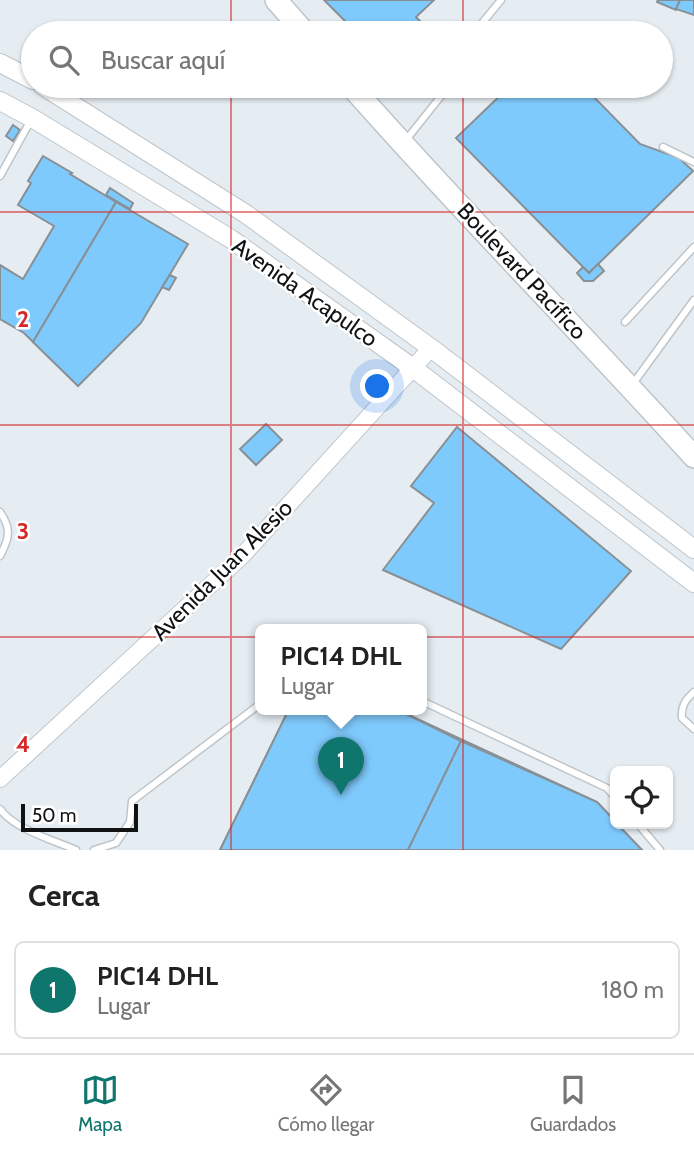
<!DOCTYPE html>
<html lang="es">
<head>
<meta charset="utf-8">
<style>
	body { margin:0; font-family:Cabin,sans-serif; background:#f2f2f2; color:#222 }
	.controls { position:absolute; right:21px; bottom:21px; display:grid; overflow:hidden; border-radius:10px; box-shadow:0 2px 5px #0004 }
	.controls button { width:63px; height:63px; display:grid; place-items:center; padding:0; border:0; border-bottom:2px solid #e0e0e0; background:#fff; color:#222; font:35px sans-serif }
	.scale { position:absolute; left:21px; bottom:18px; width:117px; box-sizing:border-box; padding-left:7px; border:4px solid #101214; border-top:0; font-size:19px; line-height:24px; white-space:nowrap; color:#101214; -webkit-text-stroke:5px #fff; paint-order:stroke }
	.you { position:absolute; left:378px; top:387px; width:24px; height:24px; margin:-18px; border:5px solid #fff; border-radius:50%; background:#1a73e8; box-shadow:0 0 0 10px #1a73e833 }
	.badge { display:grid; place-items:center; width:46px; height:46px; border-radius:50%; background:#0f766e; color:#fff; font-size:23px; font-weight:700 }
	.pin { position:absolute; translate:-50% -58px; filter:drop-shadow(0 2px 4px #0008) }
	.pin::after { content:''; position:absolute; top:37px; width:24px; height:21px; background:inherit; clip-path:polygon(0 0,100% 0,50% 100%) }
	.popup { position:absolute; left:255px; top:624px; width:172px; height:91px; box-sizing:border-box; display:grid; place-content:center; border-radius:10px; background:#fff; filter:drop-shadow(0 2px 5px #0005); font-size:23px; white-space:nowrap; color:#767676 }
	.popup b { font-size:26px; color:#222 }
	.popup::after { content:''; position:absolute; left:50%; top:100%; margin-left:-14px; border:14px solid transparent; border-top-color:#fff }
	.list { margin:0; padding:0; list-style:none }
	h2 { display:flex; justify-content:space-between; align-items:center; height:91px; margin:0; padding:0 28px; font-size:30px }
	h2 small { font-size:23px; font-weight:400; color:#767676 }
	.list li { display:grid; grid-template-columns:46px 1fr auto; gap:21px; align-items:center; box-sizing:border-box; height:98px; margin:0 14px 14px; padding:0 14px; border:2px solid #e0e0e0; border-radius:10px }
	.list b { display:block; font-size:26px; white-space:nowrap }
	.list p { margin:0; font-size:23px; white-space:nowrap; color:#767676 }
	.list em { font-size:23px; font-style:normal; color:#767676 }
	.icon { flex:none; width:38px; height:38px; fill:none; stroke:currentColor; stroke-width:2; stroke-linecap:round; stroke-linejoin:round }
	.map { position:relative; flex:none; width:694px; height:850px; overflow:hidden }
	.search { position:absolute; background:#fff; box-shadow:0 2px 5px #0004; left:21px; right:21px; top:21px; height:77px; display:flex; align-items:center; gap:18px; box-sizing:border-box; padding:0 24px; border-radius:38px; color:#767676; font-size:26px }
	.sheet { height:203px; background:#fff }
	nav { display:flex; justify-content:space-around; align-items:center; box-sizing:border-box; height:98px; border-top:2px solid #e0e0e0; background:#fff; font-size:19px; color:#767676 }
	nav a { display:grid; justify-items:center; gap:4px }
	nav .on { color:#0f766e }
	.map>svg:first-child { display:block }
	.building { fill:#7fcafd; stroke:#899095; stroke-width:2 }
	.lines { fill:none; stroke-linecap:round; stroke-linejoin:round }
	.service-casing { stroke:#bec5ca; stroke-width:9 }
	.tertiary-casing { stroke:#bec5ca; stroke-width:18 }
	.secondary-casing { stroke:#bec5ca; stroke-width:20 }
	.primary-casing { stroke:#bec5ca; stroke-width:24 }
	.service { stroke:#fff; stroke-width:6 }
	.tertiary { stroke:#fff; stroke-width:16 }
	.secondary { stroke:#fff; stroke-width:18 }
	.primary { stroke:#fff; stroke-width:21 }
	.grid { fill:none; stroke:#d62828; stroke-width:2; stroke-opacity:0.55 }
	.labels { text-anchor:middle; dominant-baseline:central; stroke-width:5; stroke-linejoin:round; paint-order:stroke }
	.street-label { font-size:23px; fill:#101214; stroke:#fff }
	.grid-label { font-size:23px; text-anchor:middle; font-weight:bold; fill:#d62828; stroke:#fff; stroke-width:5; stroke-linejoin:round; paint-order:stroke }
</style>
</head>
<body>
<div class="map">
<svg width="694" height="850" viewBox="0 0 694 850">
	<rect width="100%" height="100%" fill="#e5edf2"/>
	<g class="building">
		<path d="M 324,0 L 434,0 L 416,17 L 429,30 L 426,33 L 357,33 Z"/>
		<path d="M 658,0 L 680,0 L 676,10 L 657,2 Z"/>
		<path d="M 680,0 L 694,0 L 694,15 L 676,9 Z"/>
		<path d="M 510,86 L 583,86 L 640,144 L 679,158 L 693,171 L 589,273 L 456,138 Z"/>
		<path d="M 13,125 L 20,130 L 13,141 L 6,136 Z"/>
		<path d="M 43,156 L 72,173 L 70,174 L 116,202 L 33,342 L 24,333 L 0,319 L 0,265 L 23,279 L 54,226 L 18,205 L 31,183 L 28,181 Z"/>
		<path d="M 110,188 L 133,203 L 130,209 L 106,195 Z"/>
		<path d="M 116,202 L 188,244 L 141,323 L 78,386 L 33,342 Z"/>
		<path d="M 598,264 L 604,271 L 593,281 L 584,281 L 577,273 L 583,267 L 589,273 Z"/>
		<path d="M 170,275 L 176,278 L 169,290 L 162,287 Z"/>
		<path d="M 266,424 L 282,440 L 256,465 L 240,449 Z"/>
		<path d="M 457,427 L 631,571 L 561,649 L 383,570 L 434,503 L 411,486 Z"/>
		<path d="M 289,709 L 396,709 L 597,802 L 615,821 L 615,824 L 617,824 L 642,850 L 220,850 Z"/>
		<path d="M 289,709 L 396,709 L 461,741 L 408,850 L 220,850 Z"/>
		<path d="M 461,741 L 597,802 L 615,821 L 615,824 L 617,824 L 642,850 L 408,850 Z"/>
	</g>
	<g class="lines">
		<g class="service-casing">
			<g id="service">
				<path d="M 474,33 L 501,0"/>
				<path d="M 405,86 L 406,86"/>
				<path d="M 406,140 L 449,86"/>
				<path d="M 663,147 L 694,162"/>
				<path d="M 0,176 L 31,120"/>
				<path d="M 625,322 L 694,247"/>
				<path d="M 632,385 L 694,300"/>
				<path d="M 0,512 C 12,529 9,539 0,556"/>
				<path d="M 694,692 C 685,700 681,706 682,718 L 694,729"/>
				<path d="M 422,701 L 607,788 L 615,797"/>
				<path d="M 0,809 C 14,829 53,840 76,850"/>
				<path d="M 638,824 L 660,850"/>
				<path d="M 94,850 L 116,843 L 130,822 L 132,801 L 260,704"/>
			</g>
		</g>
		<g class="tertiary-casing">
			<path id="tertiary" d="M 0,779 L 242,556 L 431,348"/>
		</g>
		<g class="secondary-casing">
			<g id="secondary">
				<path d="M 0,63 L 33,80"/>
				<path d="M 43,86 L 246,214 L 431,348 L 694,549"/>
				<path d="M 0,101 L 32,118 L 231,239 L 413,368 L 694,583"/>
			</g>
		</g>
		<g class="primary-casing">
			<g id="primary">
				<path d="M 276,0 L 305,33"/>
				<path d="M 351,86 C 462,212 581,332 694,457"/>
			</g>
		</g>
		<use href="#service" class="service"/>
		<use href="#tertiary" class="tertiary"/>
		<use href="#secondary" class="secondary"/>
		<use href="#primary" class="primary"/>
	</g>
	<path class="grid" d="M 231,0 L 231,33M 463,0 L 463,33M 231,86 L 231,850M 463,86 L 463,850M 0,212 L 694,212M 0,425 L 694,425M 0,637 L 694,637"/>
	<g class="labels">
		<g class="street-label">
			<text transform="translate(522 271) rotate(47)">Boulevard Pacífico</text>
			<text transform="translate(305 292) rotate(35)">Avenida Acapulco</text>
			<text transform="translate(222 570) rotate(-45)">Avenida Juan Alesio</text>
		</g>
	</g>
	<g class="grid-label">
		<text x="23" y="327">2</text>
		<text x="23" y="539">3</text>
		<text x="23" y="752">4</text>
	</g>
</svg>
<div class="controls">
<button><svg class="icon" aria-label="locate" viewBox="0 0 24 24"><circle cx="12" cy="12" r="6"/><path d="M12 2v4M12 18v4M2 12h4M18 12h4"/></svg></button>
</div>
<div class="scale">50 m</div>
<div class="you"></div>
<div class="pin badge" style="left:341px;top:795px">1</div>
<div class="popup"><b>PIC14 DHL</b>Lugar</div>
<div class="search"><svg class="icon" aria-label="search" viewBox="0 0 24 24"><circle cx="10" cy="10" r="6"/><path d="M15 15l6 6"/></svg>Buscar aquí</div>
</div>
<section class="sheet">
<h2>Cerca<small></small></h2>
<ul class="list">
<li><span class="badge">1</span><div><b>PIC14 DHL</b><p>Lugar</p></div><em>180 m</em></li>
</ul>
</section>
<nav>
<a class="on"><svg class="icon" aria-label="map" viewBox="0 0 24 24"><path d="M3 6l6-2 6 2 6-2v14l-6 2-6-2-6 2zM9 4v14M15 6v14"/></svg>Mapa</a>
<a><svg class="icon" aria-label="directions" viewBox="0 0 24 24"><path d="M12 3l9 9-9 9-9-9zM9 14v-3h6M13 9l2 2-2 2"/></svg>Cómo llegar</a>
<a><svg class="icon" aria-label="saved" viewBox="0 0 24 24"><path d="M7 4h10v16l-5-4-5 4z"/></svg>Guardados</a>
</nav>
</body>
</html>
